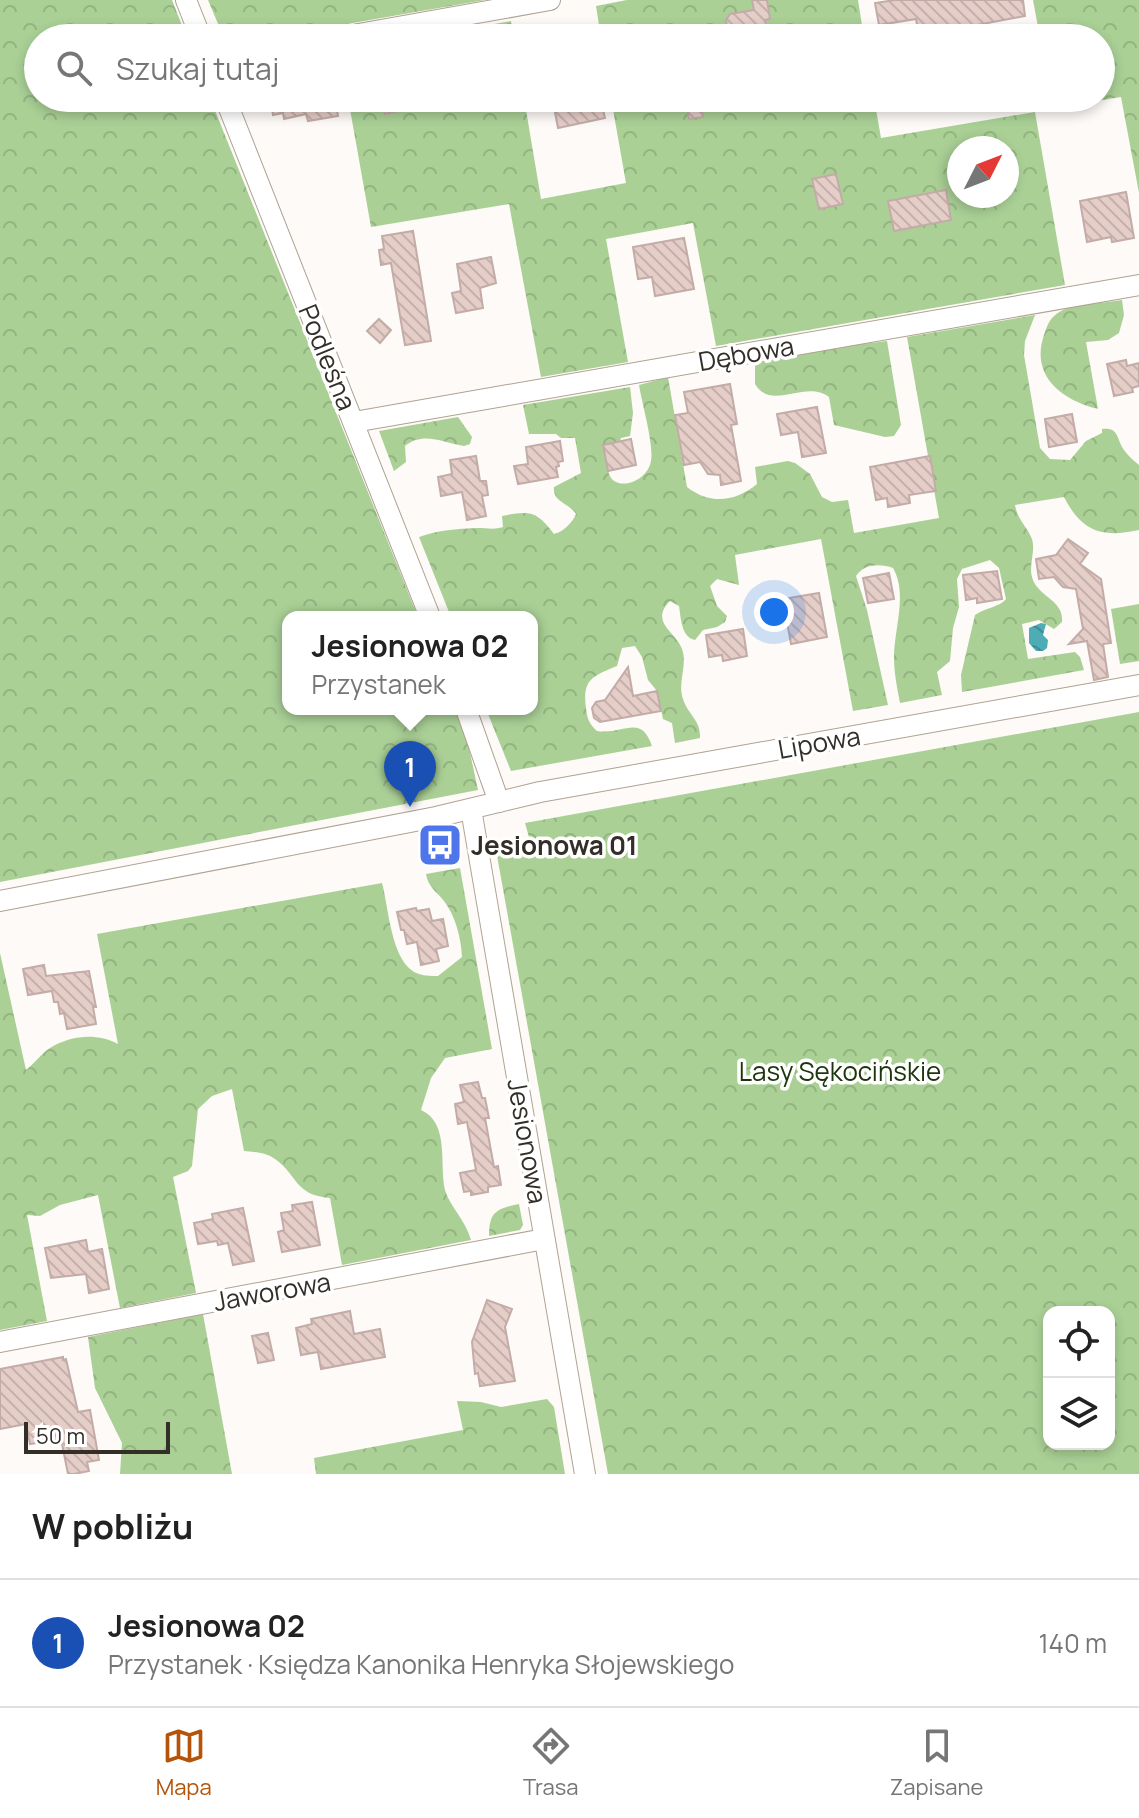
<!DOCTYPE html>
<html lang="pl">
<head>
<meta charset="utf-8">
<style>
	body { margin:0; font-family:Manrope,sans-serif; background:#f2f2f2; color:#222 }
	.controls { position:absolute; right:24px; bottom:24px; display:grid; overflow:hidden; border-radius:16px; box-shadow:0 4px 12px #0003 }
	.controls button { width:72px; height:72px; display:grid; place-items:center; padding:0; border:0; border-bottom:2px solid #e0e0e0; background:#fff; color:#222; font:40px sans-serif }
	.compass { position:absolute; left:947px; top:136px; width:72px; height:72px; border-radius:50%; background:#fff; box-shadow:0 4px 12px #0003; rotate:48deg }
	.scale { position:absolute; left:24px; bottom:20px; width:146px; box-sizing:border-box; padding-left:8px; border:4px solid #342e28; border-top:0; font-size:22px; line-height:28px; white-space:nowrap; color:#342e28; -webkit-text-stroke:6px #fff; paint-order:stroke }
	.you { position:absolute; left:774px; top:612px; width:28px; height:28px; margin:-20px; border:6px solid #fff; border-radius:50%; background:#1a73e8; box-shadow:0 0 0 12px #1a73e833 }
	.badge { display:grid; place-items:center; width:52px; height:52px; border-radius:50%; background:#b45309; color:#fff; font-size:26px; font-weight:700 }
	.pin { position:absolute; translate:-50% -66px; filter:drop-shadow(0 2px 4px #0008) }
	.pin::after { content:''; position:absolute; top:42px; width:28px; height:24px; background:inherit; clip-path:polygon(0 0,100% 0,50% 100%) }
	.popup { position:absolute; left:282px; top:611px; width:256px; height:104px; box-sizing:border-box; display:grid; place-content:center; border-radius:16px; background:#fff; filter:drop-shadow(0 2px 6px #0005); font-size:26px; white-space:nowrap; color:#767676 }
	.popup b { font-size:30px; color:#222 }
	.popup::after { content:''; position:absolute; left:50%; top:100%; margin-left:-16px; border:16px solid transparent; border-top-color:#fff }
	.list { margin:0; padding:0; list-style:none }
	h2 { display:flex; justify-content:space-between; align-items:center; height:104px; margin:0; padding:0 32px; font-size:34px }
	h2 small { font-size:26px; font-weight:400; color:#767676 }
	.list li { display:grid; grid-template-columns:52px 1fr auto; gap:24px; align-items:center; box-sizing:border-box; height:128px; padding:0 32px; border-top:2px solid #e0e0e0 }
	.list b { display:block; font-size:30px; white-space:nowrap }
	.list p { margin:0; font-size:26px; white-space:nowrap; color:#767676 }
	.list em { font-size:26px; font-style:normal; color:#767676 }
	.icon { flex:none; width:44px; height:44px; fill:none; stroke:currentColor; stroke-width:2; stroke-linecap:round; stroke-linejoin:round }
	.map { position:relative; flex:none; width:1139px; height:1474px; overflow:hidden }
	.search { position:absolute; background:#fff; box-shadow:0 4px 12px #0003; left:24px; right:24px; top:24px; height:88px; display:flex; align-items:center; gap:20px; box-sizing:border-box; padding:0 28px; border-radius:44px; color:#767676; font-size:30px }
	.sheet { height:232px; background:#fff }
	nav { display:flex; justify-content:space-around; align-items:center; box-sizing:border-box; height:112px; border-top:2px solid #e0e0e0; background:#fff; font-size:22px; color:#767676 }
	nav a { display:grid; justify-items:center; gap:4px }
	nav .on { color:#b45309 }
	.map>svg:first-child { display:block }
	.forest { fill:url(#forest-crowns); fill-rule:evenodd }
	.water { fill:url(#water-waves) }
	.building { fill:url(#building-back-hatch); stroke:#c3aca7; stroke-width:2 }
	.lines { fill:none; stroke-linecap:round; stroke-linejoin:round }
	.minor-casing { stroke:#afa292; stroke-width:22 }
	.minor { stroke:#fff; stroke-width:20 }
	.labels { text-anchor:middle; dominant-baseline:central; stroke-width:7; stroke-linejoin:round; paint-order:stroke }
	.street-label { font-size:26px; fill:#342e28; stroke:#fff }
	.poi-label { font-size:26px; font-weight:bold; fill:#342e28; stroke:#fff; text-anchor:start }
	.park-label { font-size:26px; fill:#1c350c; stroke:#fff }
</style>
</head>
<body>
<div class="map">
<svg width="1139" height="1474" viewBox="0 0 1139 1474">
	<defs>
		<pattern id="forest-crowns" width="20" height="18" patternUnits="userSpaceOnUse" patternTransform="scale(2)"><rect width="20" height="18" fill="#aad096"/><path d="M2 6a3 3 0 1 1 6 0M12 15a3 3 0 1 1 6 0" fill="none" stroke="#93b381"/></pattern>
		<pattern id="water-waves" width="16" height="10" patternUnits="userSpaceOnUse" patternTransform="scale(2)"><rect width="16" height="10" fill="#4eacb7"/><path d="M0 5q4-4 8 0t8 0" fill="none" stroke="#428c95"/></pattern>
		<pattern id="building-back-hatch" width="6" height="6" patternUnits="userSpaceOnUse" patternTransform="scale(2)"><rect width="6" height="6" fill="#e5cdc8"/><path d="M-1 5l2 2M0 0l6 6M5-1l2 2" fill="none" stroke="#c5b0ac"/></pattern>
	</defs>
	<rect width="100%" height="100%" fill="#fdfaf7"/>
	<g class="forest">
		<path d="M 0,0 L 172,0 L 187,38 L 38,38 L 38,98 L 210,98 L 418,617 L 288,617 L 288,709 L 455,709 L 467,739 L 478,790 L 0,882 Z"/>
		<path d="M 208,0 L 485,0 L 266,38 L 224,38 Z"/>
		<path d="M 627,0 L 858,0 L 864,38 L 601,38 L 596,6 Z"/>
		<path d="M 1033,0 L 1139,0 L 1139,193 L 1121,97 L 1054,108 L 1052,98 L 1101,98 L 1101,38 L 1040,38 Z"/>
		<path d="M 511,21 L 513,38 L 413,38 Z"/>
		<path d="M 348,98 L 524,98 L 541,199 L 626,183 L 611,98 L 874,98 L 881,138 L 1035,112 L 1065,285 L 716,346 L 693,223 L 606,239 L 628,362 L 541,377 L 509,204 L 371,227 ZM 959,148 L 1007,148 L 1007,196 L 959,196 Z"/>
		<path d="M 1122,300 L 1124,315 L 1119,333 L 1108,340 L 1086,342 L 1098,409 C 1062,400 1030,376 1044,335 C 1048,324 1049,318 1061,311 C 1074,304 1106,303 1122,300 Z"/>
		<path d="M 1035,315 L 1025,341 L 1024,355 L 1040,448 L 1050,459 L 1070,460 L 1086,441 L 1102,433 L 1102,429 C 1119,427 1116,438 1124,450 C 1128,456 1134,461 1139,465 L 1139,530 C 1102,538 1082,532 1064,497 L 1015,505 C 1018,523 1033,532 1033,545 C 1034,555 1029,567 1032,577 C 1037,597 1064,599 1062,622 L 1054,629 L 1039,620 L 1022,624 L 1028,659 L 1075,652 L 1080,657 L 1084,670 L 962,692 L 961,675 L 975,615 C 984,608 1000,607 1006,599 L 999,568 L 990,560 L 962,569 L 957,579 L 959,607 L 953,628 L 950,661 L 937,672 L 942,695 L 900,703 C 897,687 894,673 894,657 C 894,629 908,594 893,568 C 881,564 865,563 856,576 L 867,610 L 888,705 L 853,711 L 821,539 L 735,555 L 739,585 L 717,579 L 710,586 L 717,606 L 727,616 L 725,622 L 717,627 L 703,630 L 695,640 C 681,637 681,618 679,606 L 670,601 C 649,622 676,632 682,649 C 688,666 677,682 683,699 C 688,715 701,720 700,738 L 675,743 L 672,723 L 663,719 L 657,691 L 648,680 L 642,657 L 635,646 L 622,648 L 617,666 C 593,676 582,679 586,708 C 587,718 589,724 597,731 C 623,735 641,713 652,746 L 511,771 L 486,709 L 532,709 L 532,617 L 451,617 L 419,537 C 438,530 457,529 477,528 C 487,528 494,530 503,527 L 502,516 C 530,510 537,511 554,534 C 563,532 573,522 576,514 C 569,503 552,502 554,487 L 581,473 L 575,438 L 561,438 L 556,434 L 529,434 L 523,405 L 630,387 L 633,413 L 630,436 L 621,438 C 619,448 606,464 609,474 C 615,492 647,483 651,461 C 654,444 642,404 639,385 L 668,377 L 687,487 C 710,505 735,502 757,484 L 755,467 L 788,461 L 795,463 L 810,474 L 822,497 L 832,502 L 848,500 L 854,533 L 939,518 L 907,337 Z"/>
		<path d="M 887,341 L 901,425 L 894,436 L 885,437 L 834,425 L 829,397 C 805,379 772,412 755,384 L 755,362 L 821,349 Z"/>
		<path d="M 458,417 L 472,437 L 470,444 L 464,446 C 443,443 424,431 405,446 L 406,462 L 394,471 L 379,431 Z"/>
		<path d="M 1139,604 L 1139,661 L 1120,664 L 1111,609 Z"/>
		<path d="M 1139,712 L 1139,1474 L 608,1474 L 496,850 L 531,844 L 525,823 ZM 1049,1312 L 1109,1312 L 1109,1444 L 1049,1444 Z"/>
		<path d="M 460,868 L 492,1049 L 445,1058 L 431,1078 L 421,1110 C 450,1123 439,1164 445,1190 C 450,1207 465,1219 471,1240 L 342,1265 L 330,1198 C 294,1195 298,1175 275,1159 C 266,1152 254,1152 244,1151 L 232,1089 L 212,1096 L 198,1109 L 192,1166 L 188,1171 L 173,1177 L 196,1293 L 120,1308 L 98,1195 L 60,1205 L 40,1216 L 27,1215 L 47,1321 L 0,1330 L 0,953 L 26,1070 C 35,1063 42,1053 50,1048 C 72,1035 97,1033 118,1044 L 97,934 L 382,883 C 389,908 391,965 419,974 C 425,976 432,976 438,976 L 462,957 C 461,938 456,917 444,901 C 437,892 428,887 426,874 Z"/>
		<path d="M 519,1204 L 523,1225 L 520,1230 L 489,1236 C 489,1212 496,1209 519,1204 Z"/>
		<path d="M 203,1314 L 232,1474 L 120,1474 L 122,1443 L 95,1388 L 88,1337 Z"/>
		<path d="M 547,1399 L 554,1407 L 565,1474 L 316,1474 L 314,1458 L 463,1430 L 457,1401 L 481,1402 L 501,1407 Z"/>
	</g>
	<path class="water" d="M 1041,623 L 1046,624 L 1043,635 L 1048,640 L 1047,648 L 1043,651 L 1036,651 L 1029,643 L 1029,628 Z"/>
	<g class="building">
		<path d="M 752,0 L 767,0 L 770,19 L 765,20 L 768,38 L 741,38 L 727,28 L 726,20 L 730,14 L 754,10 Z"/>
		<path d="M 895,0 L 1023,0 L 1025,16 L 919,36 L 916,19 L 879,25 L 875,3 Z"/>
		<path d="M 270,98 L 335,98 L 338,116 L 308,121 L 306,114 L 284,119 L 283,113 L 273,115 Z"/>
		<path d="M 381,98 L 428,98 L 429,104 L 385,114 Z"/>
		<path d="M 570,98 L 600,98 L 605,118 L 558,128 L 554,107 L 571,103 Z"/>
		<path d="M 685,98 L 700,98 L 703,117 L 689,119 Z"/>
		<path d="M 836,174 L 843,204 L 819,209 L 812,179 Z"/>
		<path d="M 946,190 L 951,220 L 894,231 L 888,201 Z"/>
		<path d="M 1126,192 L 1134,238 L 1112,242 L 1111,237 L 1087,242 L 1080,201 Z"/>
		<path d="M 413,231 L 431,341 L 405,345 L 391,263 L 381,265 L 379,250 L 384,249 L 382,236 Z"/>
		<path d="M 684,238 L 694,289 L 655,296 L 652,277 L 638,279 L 633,247 Z"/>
		<path d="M 491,257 L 496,283 L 480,288 L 483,308 L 456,313 L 452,293 L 461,291 L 457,264 Z"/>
		<path d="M 379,319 L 391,330 L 380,343 L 367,331 Z"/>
		<path d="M 1126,360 L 1127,366 L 1139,363 L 1139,386 L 1132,388 L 1133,392 L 1114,396 L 1107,364 Z"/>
		<path d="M 730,384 L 737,424 L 731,425 L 741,481 L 721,485 L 720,475 L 708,474 L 700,462 L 684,465 L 675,415 L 688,413 L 684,392 Z"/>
		<path d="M 817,407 L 826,453 L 802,457 L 798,432 L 781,435 L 777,414 Z"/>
		<path d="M 1072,414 L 1077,442 L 1049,447 L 1045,419 Z"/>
		<path d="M 631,439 L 636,465 L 608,471 L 603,445 Z"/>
		<path d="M 560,441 L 563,461 L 558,462 L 559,466 L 556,467 L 558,477 L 518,484 L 514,466 L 528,464 L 526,447 Z"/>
		<path d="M 476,456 L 480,481 L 486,481 L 488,495 L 482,496 L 486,516 L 467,520 L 462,492 L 441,496 L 438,477 L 452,474 L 450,460 Z"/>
		<path d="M 930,456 L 936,491 L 909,495 L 910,503 L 888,507 L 887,498 L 876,500 L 870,467 Z"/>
		<path d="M 1068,539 L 1088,553 L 1080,564 L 1101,579 L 1111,643 L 1103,644 L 1108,677 L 1094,680 L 1087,641 L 1069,644 L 1083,629 L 1076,589 L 1063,587 L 1054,577 L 1039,579 L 1036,559 L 1056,555 Z"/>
		<path d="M 997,571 L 1002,599 L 977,603 L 977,598 L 966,600 L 963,575 Z"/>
		<path d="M 889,573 L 894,599 L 868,603 L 863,578 Z"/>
		<path d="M 819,593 L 827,637 L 791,644 L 783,599 Z"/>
		<path d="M 743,629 L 747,656 L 723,661 L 722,655 L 709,657 L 706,635 Z"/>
		<path d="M 628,667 L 633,696 L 657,691 L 661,711 L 600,722 L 594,718 L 592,708 L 596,702 L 605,700 Z"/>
		<path d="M 416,908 L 417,911 L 429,909 L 432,921 L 443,919 L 448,946 L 436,949 L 439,961 L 421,965 L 417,942 L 407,944 L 404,930 L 401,930 L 397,912 Z"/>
		<path d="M 44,965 L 46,976 L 89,971 L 96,1007 L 93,1007 L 96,1024 L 67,1029 L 64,1013 L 60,1014 L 58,1002 L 54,1002 L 52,991 L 28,995 L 23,969 Z"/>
		<path d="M 478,1082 L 482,1098 L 485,1098 L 489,1118 L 485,1118 L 494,1167 L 498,1166 L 501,1185 L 488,1187 L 488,1192 L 471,1195 L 471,1191 L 464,1192 L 460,1173 L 476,1170 L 467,1122 L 458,1124 L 455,1104 L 464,1102 L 460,1085 Z"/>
		<path d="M 312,1202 L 320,1245 L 282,1252 L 278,1232 L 284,1230 L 281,1213 L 293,1211 L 292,1205 Z"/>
		<path d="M 243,1208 L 254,1261 L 233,1265 L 228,1243 L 218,1245 L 217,1241 L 198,1244 L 194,1223 L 213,1219 L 212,1214 Z"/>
		<path d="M 86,1240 L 88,1252 L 102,1249 L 109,1289 L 89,1293 L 86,1274 L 51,1278 L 45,1248 Z"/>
		<path d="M 487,1300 L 512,1309 L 505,1327 L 515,1381 L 480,1386 L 478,1373 L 475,1374 L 472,1342 Z"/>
		<path d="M 350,1311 L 354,1334 L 380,1329 L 385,1357 L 321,1369 L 318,1352 L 301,1355 L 296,1328 L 312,1324 L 311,1319 Z"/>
		<path d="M 268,1333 L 274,1360 L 258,1363 L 252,1336 Z"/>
		<path d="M 63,1357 L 63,1360 L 66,1359 L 78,1412 L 90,1410 L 99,1460 L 87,1462 L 89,1471 L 74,1474 L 68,1474 L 61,1439 L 30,1444 L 26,1424 L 0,1429 L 0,1369 Z"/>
	</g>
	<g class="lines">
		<g class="minor-casing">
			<g id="minor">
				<path d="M 186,0 L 201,38"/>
				<path d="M 336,38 L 550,0"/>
				<path d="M 225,98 L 430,617"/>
				<path d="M 354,422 L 1139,285"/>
				<path d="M 466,709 L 499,802"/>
				<path d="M 471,809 L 585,1474"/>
				<path d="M 0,901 L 436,817 L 540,792 L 1139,685"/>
				<path d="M 0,1342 L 544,1239"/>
			</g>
		</g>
		<use href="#minor" class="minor"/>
	</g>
	<defs>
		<g id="bus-square" transform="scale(2.3)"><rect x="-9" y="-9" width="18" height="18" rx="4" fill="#4e75e9" stroke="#fff"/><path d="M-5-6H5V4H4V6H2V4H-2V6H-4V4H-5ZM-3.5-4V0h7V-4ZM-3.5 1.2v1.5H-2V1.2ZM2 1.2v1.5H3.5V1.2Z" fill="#fff"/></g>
	</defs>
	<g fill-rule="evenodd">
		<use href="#bus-square" x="440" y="845"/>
	</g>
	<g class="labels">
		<g class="street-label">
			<text transform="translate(746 353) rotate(-10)">Dębowa</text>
			<text transform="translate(328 357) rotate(68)">Podleśna</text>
			<text transform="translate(819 742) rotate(-10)">Lipowa</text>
			<text transform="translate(528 1141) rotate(80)">Jesionowa</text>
			<text transform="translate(272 1291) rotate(-10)">Jaworowa</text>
		</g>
		<g class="poi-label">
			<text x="471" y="845">Jesionowa 01</text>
		</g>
		<g class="park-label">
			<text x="840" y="1071">Lasy Sękocińskie</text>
		</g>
	</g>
</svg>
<div class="controls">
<button><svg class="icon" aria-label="locate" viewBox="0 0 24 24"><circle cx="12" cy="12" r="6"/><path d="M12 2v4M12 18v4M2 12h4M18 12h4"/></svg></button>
<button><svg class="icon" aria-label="layers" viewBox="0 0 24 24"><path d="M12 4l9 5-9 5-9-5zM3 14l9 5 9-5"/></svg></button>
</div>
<svg class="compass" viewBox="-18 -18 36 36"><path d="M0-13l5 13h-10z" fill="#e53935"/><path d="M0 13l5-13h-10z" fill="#767676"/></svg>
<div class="scale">50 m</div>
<div class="you"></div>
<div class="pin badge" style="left:410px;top:807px;background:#1a4fb4">1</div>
<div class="popup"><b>Jesionowa 02</b>Przystanek</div>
<div class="search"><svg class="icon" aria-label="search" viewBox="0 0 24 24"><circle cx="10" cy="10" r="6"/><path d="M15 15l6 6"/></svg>Szukaj tutaj</div>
</div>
<section class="sheet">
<h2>W pobliżu<small></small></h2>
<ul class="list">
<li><span class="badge" style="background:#1a4fb4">1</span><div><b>Jesionowa 02</b><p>Przystanek · Księdza Kanonika Henryka Słojewskiego</p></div><em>140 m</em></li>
</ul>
</section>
<nav>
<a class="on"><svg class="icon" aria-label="map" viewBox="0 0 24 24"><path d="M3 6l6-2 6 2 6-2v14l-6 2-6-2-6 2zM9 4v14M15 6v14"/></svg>Mapa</a>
<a><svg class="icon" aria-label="directions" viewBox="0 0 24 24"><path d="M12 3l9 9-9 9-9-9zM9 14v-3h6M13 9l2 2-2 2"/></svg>Trasa</a>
<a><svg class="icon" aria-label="saved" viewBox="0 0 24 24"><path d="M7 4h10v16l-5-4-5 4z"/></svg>Zapisane</a>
</nav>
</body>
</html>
